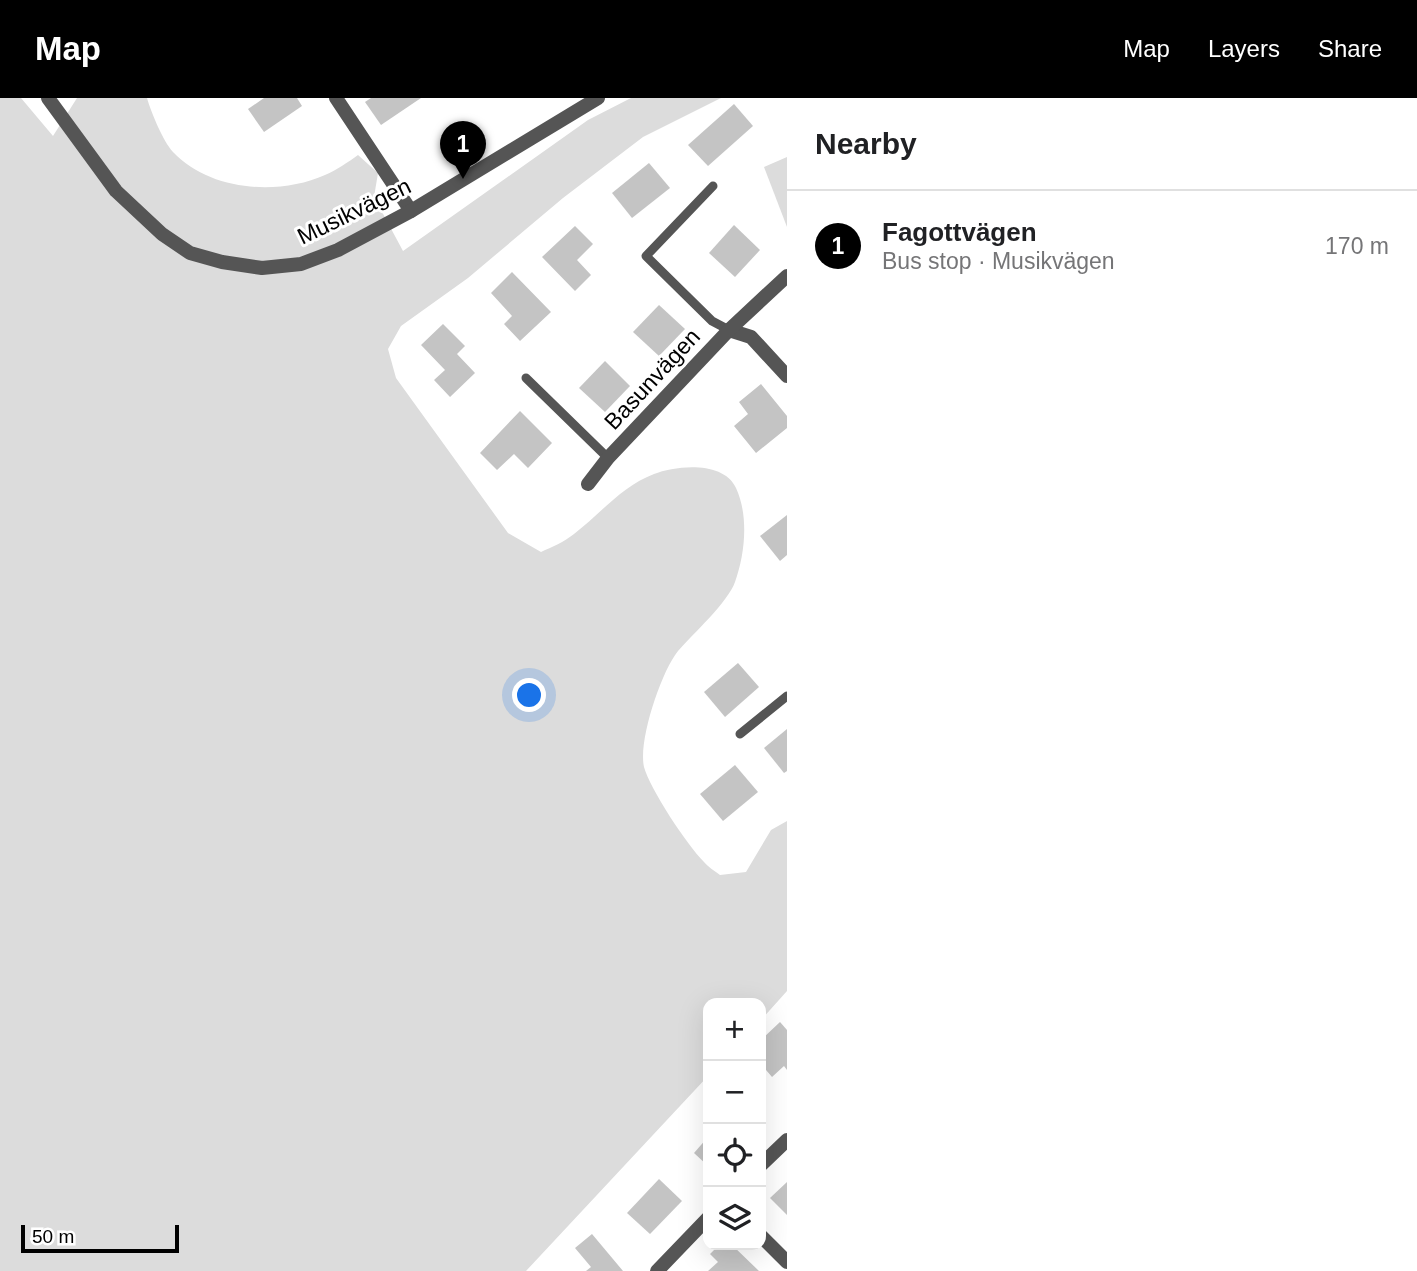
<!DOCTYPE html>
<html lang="en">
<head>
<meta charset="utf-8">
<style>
	body { margin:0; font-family:Helvetica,sans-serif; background:#f2f2f2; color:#202124 }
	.controls { position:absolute; right:21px; bottom:21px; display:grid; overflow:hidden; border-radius:14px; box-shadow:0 7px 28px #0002 }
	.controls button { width:63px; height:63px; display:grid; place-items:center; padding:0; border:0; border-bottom:2px solid #e0e0e0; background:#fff; color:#202124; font:35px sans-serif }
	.scale { position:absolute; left:21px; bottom:18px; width:158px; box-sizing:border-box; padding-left:7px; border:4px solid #000; border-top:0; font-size:19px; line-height:24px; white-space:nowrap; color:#000; -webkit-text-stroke:5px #fff; paint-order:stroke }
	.you { position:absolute; left:530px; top:598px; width:24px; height:24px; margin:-18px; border:5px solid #fff; border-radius:50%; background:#1a73e8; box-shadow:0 0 0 10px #1a73e833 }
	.badge { display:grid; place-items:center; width:46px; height:46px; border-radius:50%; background:#000; color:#fff; font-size:23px; font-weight:700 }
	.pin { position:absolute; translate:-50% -58px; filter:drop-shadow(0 2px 4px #0008) }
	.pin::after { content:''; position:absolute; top:37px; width:24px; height:21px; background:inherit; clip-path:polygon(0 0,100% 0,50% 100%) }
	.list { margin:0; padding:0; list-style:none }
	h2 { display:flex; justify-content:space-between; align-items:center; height:91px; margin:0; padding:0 28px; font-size:30px }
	h2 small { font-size:23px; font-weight:400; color:#757577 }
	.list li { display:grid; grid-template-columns:46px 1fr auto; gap:21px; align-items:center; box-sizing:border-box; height:112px; padding:0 28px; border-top:2px solid #e0e0e0 }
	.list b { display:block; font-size:26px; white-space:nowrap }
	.list p { margin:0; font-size:23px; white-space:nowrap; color:#757577 }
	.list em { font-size:23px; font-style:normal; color:#757577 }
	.icon { flex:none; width:38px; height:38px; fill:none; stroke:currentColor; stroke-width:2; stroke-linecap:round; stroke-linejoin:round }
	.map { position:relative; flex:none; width:787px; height:1173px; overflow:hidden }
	header { display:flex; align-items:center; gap:42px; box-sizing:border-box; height:98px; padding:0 35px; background:#000; color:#fff }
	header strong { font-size:33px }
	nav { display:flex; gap:38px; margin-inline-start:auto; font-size:24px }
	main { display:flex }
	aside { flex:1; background:#fff }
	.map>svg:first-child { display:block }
	.green { fill:#dcdcdc }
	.building { fill:#c4c4c4 }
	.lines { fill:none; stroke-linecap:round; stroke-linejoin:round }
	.service { stroke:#555; stroke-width:9 }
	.minor { stroke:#555; stroke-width:14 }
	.tertiary { stroke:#555; stroke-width:14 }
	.labels { text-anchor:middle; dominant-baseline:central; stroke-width:6; stroke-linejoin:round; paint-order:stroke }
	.street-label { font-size:23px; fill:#000; stroke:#fff }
</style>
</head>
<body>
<header>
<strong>Map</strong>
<nav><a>Map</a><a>Layers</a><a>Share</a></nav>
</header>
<main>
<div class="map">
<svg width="787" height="1173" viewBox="0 0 787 1173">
	<rect width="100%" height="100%" fill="#fff"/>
	<g class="green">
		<path d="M 0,0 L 21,0 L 53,38 L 77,0 L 147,0 C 151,14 163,43 173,54 C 210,93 278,98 325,77 C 337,72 348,64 358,57 L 378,75 L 374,99 L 403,153 L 588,22 L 631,0 L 721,0 L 643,39 L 563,100 L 468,180 L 401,228 L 388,251 L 396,280 L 508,435 L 541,454 C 552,449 564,444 574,436 C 600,416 622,388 654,376 C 677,367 724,363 736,390 C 749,418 745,456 735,484 C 728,504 693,536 678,553 C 661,574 638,643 644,669 C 650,691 687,747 704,764 C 708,769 715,773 720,777 L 746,774 L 771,732 L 787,723 L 787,893 L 761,922 L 761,905 L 708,905 L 708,978 L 526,1173 L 0,1173 Z"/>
		<path d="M 787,59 L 787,129 L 764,69 Z"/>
	</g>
	<g class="building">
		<path d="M 264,0 L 297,0 L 302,8 L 264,34 L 248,11 Z"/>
		<path d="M 371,0 L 421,0 L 381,27 L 365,4 Z"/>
		<path d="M 734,6 L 753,28 L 708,68 L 688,47 Z"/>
		<path d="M 649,65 L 670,90 L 632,120 L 612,95 Z"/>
		<path d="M 734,127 L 760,152 L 735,179 L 709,155 Z"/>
		<path d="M 575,128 L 593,146 L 577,162 L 591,177 L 575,193 L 542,159 Z"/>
		<path d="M 512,174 L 551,214 L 520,243 L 504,226 L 512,218 L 491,195 Z"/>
		<path d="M 659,207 L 685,231 L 659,258 L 633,234 Z"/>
		<path d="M 443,226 L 465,248 L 457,256 L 475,275 L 450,299 L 434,282 L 445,272 L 421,247 Z"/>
		<path d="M 605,263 L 630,288 L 605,314 L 579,290 Z"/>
		<path d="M 761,286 L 787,318 L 787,330 L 756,355 L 734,328 L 748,316 L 739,304 Z"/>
		<path d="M 520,313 L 552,345 L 528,370 L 514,356 L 497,372 L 480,355 Z"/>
		<path d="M 787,417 L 787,457 L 780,463 L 760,438 Z"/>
		<path d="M 738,565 L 759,589 L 725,619 L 704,594 Z"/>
		<path d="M 787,631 L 787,673 L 784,675 L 764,650 Z"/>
		<path d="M 735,667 L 758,694 L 723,723 L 700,696 Z"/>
		<path d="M 780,924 L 787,932 L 787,972 L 784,968 L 772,979 L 761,966 L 761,942 Z"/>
		<path d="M 708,1039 L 708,1068 L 694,1055 Z"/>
		<path d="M 659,1081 L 682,1103 L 650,1136 L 627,1115 Z"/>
		<path d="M 787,1084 L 787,1117 L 770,1100 Z"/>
		<path d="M 592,1136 L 623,1173 L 586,1173 L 591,1169 L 575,1150 Z"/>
		<path d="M 719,1147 L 732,1147 L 759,1173 L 708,1173 L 718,1164 L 710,1156 Z"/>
	</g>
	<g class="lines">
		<g class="service">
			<path d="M 713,88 L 646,158 L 712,223 L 729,232"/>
			<path d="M 526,280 L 608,360"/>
			<path d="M 740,636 L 787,598"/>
		</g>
		<g class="minor">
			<path d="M 336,0 L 411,113"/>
			<path d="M 729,232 L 751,239 L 787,278"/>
			<path d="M 588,386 L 608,360 L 729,232 L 787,178"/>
			<path d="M 761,1067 L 787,1042"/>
			<path d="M 761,1138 L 787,1164"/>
			<path d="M 657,1173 L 708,1120"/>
		</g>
		<path class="tertiary" d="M 48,0 L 116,93 L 162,136 L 190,155 L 222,164 L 262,170 L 301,166 L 338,152 L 411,113 L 598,0"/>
	</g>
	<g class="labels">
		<g class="street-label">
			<text transform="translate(354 113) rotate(-26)">Musikvägen</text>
			<text transform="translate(652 281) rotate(-47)">Basunvägen</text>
		</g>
	</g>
</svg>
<div class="controls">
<button>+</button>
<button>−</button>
<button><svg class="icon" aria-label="locate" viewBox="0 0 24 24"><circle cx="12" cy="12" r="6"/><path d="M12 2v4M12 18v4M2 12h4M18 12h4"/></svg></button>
<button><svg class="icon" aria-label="layers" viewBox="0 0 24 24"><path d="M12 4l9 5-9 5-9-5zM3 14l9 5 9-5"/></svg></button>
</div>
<div class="scale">50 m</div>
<div class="you"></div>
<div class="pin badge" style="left:463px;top:81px">1</div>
</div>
<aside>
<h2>Nearby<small></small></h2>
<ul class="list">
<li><span class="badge">1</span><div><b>Fagottvägen</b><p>Bus stop · Musikvägen</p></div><em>170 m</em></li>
</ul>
</aside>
</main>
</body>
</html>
